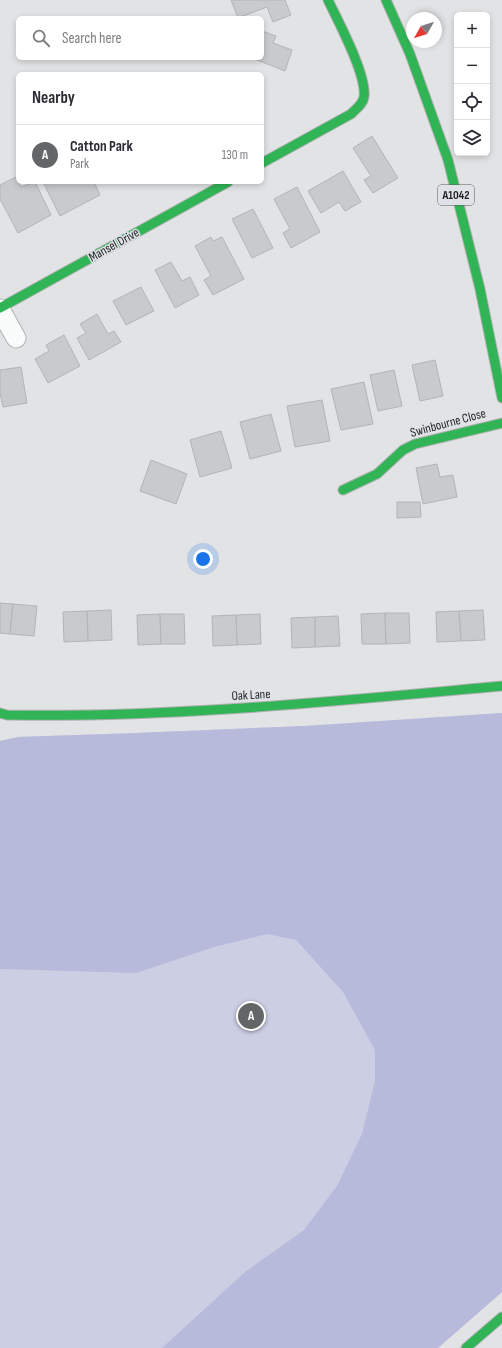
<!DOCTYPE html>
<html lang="en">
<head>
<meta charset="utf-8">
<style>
	body { margin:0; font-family:"Sofia Sans Condensed",sans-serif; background:#f2f2f3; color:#2b2b33 }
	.controls { position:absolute; right:12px; top:12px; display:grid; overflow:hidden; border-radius:6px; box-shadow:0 2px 6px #0003 }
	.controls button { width:36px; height:36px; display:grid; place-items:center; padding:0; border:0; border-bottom:1px solid #e1e1e2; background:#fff; color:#2b2b33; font:20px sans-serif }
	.compass { position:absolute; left:406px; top:12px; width:36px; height:36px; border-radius:50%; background:#fff; box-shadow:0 2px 6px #0003; rotate:231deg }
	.you { position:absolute; left:203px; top:559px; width:14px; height:14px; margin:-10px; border:3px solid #fff; border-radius:50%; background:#1a73e8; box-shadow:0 0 0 6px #1a73e833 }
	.badge { display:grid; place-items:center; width:26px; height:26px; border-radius:50%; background:#636566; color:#fff; font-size:13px; font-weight:700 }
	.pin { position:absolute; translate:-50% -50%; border:2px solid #fff; box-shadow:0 1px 4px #0006 }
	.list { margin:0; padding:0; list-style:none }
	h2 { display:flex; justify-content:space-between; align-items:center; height:52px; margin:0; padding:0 16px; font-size:17px }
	h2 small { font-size:13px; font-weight:400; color:#7c7c81 }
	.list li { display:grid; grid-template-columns:26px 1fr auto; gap:12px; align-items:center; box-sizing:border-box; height:60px; padding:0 16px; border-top:1px solid #e1e1e2 }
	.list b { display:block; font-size:15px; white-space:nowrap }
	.list p { margin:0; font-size:13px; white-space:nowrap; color:#7c7c81 }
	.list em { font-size:13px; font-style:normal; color:#7c7c81 }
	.icon { flex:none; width:22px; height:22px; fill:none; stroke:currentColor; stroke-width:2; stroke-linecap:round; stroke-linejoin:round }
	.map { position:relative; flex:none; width:502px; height:1348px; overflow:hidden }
	.search { position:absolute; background:#fff; box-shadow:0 2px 6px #0003; left:16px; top:16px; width:248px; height:44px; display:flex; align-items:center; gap:10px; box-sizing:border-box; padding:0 14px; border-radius:6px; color:#7c7c81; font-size:15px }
	.panel { position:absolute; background:#fff; box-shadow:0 2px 6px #0003; left:16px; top:72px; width:248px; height:112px; border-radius:6px }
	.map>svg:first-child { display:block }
	.green { fill:#cccee3 }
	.forest { fill:#b8badc }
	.building { fill:#c8cacc; stroke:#b3b4b6 }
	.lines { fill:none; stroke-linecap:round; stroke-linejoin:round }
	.street-casing { stroke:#afb1b2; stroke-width:21 }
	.fast-casing { stroke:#afb1b2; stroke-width:11 }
	.street { stroke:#fafbfb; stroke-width:19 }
	.fast { stroke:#30b455; stroke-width:9 }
	.labels { text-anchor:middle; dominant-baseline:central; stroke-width:3; stroke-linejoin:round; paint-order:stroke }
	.shield { fill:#dfe3e7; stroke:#595b5d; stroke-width:1 }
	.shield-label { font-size:12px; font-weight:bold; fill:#1f2122 }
	.street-label { font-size:13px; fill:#1f2122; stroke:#dfe3e7 }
</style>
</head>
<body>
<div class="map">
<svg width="502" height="1348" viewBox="0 0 502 1348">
	<rect width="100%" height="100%" fill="#e1e3e5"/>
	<path class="green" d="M 502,713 L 502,1292 L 438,1348 L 0,1348 L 0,741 L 18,737 L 136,733 L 305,726 Z"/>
	<path class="forest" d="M 502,713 L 502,1292 L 438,1348 L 162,1348 L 245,1272 L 304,1230 L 337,1186 L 362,1134 L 375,1081 L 375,1050 L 343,992 L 296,940 L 267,934 L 214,947 L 136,973 L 0,969 L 0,741 L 18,737 L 136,733 L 305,726 Z"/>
	<g class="building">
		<path d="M 231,0 L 285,0 L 291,15 L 273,22 L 267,7 L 238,18 Z"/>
		<path d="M 262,31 L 276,36 L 273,43 L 292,50 L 285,71 L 252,58 L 262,58 Z"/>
		<path d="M 372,136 L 398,178 L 373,193 L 364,180 L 371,176 L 353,148 Z"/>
		<path d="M 343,171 L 361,202 L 345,211 L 339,202 L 321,213 L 308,191 Z"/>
		<path d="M 16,177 L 21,187 L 35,182 L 51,215 L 18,233 L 0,199 L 0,185 Z"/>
		<path d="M 43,182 L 94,182 L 100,195 L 60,216 Z"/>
		<path d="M 297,187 L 320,232 L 291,248 L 283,233 L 290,229 L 274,199 Z"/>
		<path d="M 253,209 L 273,248 L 252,258 L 232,219 Z"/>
		<path d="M 211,237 L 213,241 L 222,237 L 244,279 L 213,295 L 204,280 L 211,276 L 195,246 Z"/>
		<path d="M 171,262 L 182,281 L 190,277 L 199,295 L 175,308 L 155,270 Z"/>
		<path d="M 141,287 L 154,311 L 126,325 L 113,301 Z"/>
		<path d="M 97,314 L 108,334 L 114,331 L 121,342 L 89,360 L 77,338 L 86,333 L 80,324 Z"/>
		<path d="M 64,335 L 80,366 L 48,383 L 35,359 L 49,351 L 46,345 Z"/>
		<path d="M 435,360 L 443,396 L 420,401 L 412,365 Z"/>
		<path d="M 21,367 L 27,403 L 3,407 L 0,393 L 0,370 Z"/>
		<path d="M 394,370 L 402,406 L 378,411 L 370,375 Z"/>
		<path d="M 364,382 L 373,424 L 341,430 L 331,389 Z"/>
		<path d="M 322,400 L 330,441 L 295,447 L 287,406 Z"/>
		<path d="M 271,414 L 281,451 L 250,459 L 240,422 Z"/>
		<path d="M 221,431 L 232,468 L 200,477 L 190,440 Z"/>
		<path d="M 151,460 L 187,474 L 176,504 L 140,491 Z"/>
		<path d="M 437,464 L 440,477 L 453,475 L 457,497 L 423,504 L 416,468 Z"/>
		<path d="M 397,502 L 420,502 L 421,517 L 397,518 Z"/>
		<path d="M 0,603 L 13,604 L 10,634 L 0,633 Z"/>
		<path d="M 13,604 L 37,606 L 34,636 L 10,634 Z"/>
		<path d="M 111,610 L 112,640 L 88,641 L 87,611 Z"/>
		<path d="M 483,610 L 485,640 L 461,641 L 459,611 Z"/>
		<path d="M 87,611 L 88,641 L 64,642 L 63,612 Z"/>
		<path d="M 459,611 L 461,641 L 437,642 L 436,612 Z"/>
		<path d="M 385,613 L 386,644 L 362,644 L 361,614 Z"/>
		<path d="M 385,613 L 409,613 L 410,643 L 386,644 Z"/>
		<path d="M 160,614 L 161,644 L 138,645 L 137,615 Z"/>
		<path d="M 160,614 L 184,614 L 185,644 L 161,644 Z"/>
		<path d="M 260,614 L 261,644 L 237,645 L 236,615 Z"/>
		<path d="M 236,615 L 237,645 L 213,646 L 212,616 Z"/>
		<path d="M 338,616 L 340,646 L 315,647 L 315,617 Z"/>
		<path d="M 315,617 L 315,647 L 292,648 L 291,618 Z"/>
	</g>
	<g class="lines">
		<g class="street-casing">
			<path id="street" d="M 0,309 L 16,338"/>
		</g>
		<g class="fast-casing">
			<g id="fast">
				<path d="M 386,0 L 410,54 L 448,160 L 480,289 L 502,398"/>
				<path d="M 262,163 L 351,114 C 356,109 363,104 364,97 C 367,75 338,21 328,0"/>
				<path d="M 0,308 L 228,182"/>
				<path d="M 343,490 L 377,474 L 403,450 L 415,444 L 502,423"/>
				<path d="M 0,713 L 7,715 C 172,718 337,701 502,686"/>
				<path d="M 466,1348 L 502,1317"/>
			</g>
		</g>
		<use href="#street" class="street"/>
		<use href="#fast" class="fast"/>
	</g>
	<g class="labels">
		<rect class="shield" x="438" y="185" width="36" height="20" rx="3"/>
		<g class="shield-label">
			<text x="456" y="195">A1042</text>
		</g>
		<g class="street-label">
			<text transform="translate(114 245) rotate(-29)">Mansel Drive</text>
			<text transform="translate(448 423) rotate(-15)">Swinbourne Close</text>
			<text transform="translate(251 695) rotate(-3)">Oak Lane</text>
		</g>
	</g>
</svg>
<div class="controls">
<button>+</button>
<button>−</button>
<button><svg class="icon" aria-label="locate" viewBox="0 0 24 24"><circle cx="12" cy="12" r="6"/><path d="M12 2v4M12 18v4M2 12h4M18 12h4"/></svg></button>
<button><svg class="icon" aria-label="layers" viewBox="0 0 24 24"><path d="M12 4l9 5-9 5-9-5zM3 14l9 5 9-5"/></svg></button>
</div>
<svg class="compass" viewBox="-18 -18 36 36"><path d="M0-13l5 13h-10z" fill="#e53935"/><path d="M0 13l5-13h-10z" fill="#7c7c81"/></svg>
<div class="you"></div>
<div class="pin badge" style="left:251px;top:1016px">A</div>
<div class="search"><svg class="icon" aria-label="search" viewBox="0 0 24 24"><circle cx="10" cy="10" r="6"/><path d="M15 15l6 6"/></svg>Search here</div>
<section class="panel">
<h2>Nearby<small></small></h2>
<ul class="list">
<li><span class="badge">A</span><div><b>Catton Park</b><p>Park</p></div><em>130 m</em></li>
</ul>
</section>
</div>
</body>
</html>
